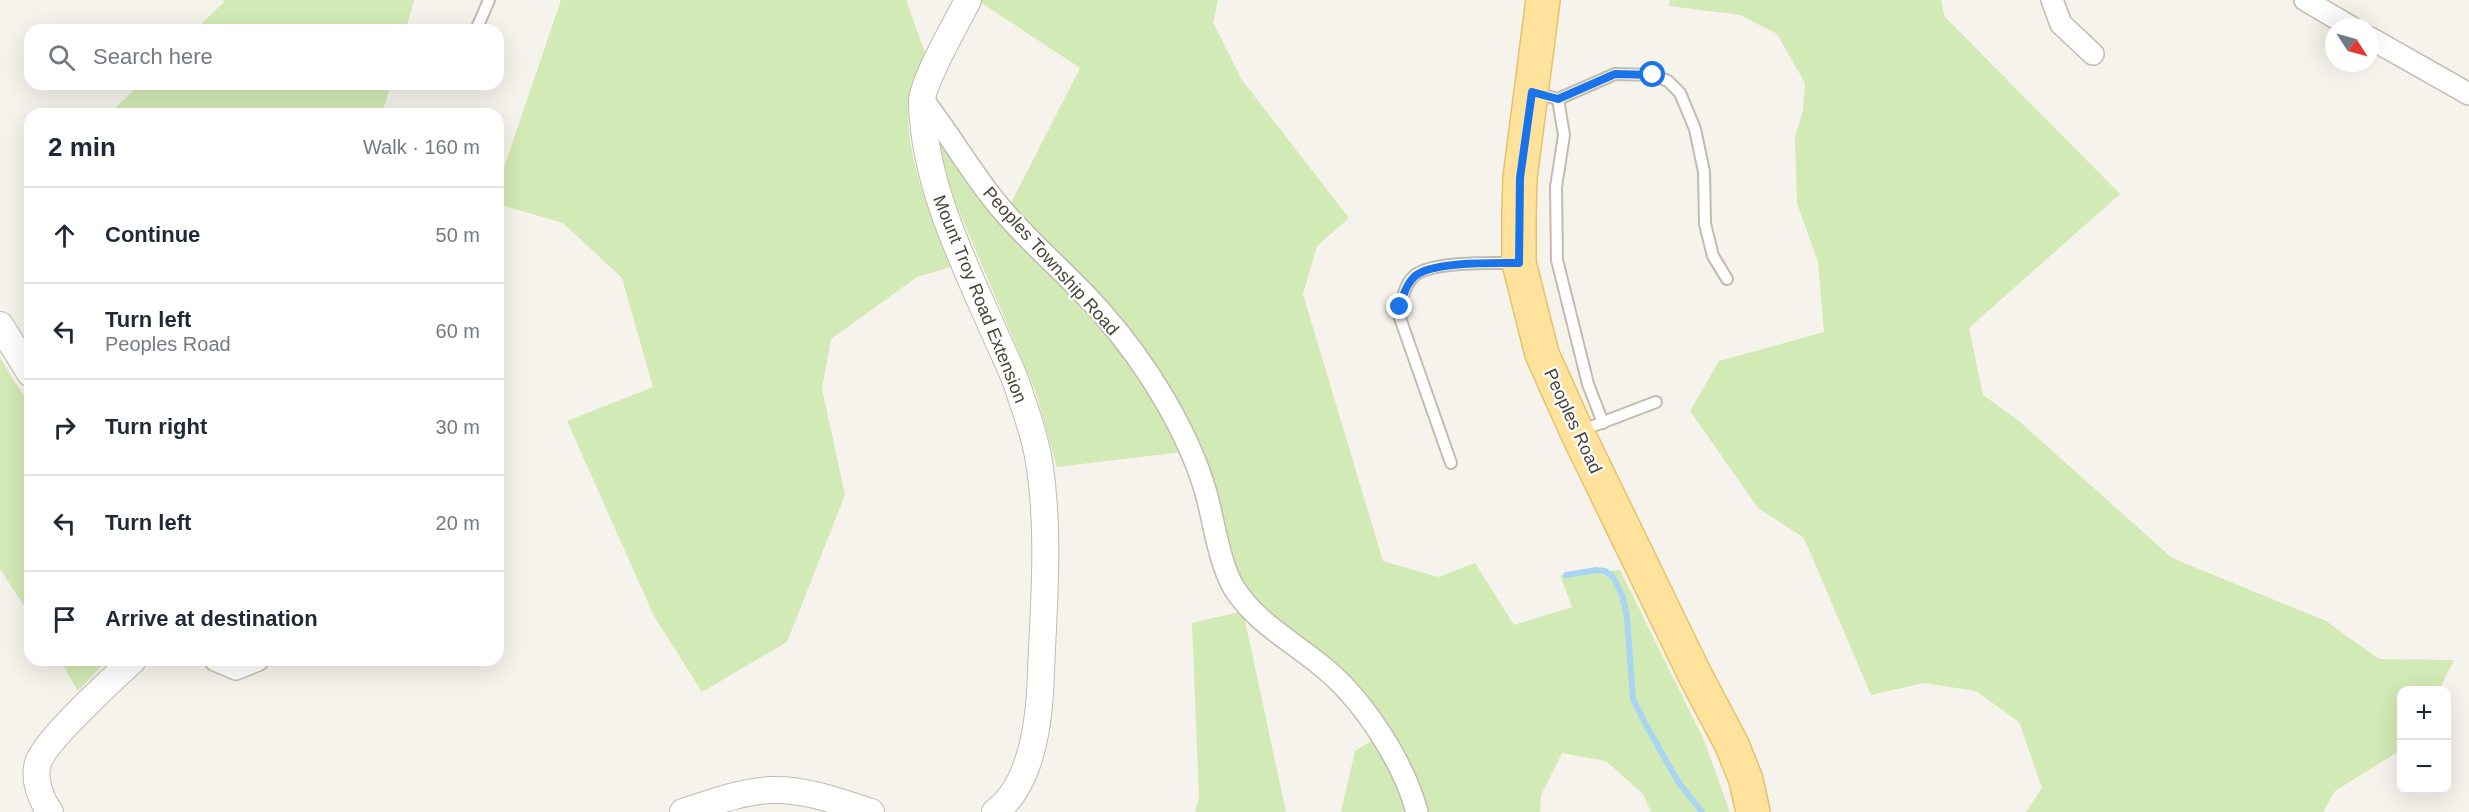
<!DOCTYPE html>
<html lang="en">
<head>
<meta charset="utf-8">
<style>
	body { margin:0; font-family:Helvetica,sans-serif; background:#f6f6f7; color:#1f2937 }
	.controls { position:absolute; right:18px; bottom:18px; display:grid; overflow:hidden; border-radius:12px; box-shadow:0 6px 24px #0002 }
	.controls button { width:54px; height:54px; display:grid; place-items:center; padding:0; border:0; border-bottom:2px solid #e0e1e3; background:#fff; color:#1f2937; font:30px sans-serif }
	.compass { position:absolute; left:2325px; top:18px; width:54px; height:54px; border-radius:50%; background:#fff; box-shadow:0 6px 24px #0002; rotate:126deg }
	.stop { position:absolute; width:18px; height:18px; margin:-14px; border:4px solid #1a73e8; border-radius:50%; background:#fff }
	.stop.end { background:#1a73e8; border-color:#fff; box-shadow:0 2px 6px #0008 }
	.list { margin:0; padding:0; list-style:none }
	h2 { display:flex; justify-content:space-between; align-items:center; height:78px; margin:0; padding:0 24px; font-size:26px }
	h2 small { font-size:20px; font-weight:400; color:#747a83 }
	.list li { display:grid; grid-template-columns:39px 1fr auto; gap:18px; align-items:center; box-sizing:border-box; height:96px; padding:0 24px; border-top:2px solid #e0e1e3 }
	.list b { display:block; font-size:22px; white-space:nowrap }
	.list p { margin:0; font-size:20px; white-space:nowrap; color:#747a83 }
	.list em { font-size:20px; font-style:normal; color:#747a83 }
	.icon { flex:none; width:33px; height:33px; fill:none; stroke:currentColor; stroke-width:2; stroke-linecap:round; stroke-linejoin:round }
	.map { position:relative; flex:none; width:2469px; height:812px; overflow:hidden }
	.search { position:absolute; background:#fff; box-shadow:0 6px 24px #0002; left:24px; top:24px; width:480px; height:66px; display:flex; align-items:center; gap:15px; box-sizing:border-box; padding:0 21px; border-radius:18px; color:#747a83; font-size:22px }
	.panel { position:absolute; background:#fff; box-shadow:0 6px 24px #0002; left:24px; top:108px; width:480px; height:558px; border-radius:18px }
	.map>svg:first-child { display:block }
	.green { fill:#d2eab5 }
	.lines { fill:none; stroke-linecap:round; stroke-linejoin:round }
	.stream { stroke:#a9d4f2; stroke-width:6 }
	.service-casing { stroke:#c2bbae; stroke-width:14 }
	.minor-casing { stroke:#c2bbae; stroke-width:24 }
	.tertiary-casing { stroke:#c2bbae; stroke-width:28 }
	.primary-casing { stroke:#e6c16a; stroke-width:36 }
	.service { stroke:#fff; stroke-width:10 }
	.minor { stroke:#fff; stroke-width:21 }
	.tertiary { stroke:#fff; stroke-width:26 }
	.primary { stroke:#ffe39c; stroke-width:33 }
	.route { stroke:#1a73e8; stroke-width:8 }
	.labels { text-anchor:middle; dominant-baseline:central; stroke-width:4.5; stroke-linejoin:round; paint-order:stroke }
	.street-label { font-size:18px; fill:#4b4439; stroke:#fff }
</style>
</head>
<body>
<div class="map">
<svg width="2469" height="812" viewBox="0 0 2469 812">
	<rect width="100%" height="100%" fill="#f6f3ec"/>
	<g class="green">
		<path d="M 223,0 L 414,0 L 406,30 L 195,30 L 224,2 Z"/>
		<path d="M 561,0 L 906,0 L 926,55 C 923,62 918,68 915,75 C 893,135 930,211 951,267 L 917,277 L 831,339 L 822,389 L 845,495 L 787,642 L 702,692 L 654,616 L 567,421 L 653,387 L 622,278 L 563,223 L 498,204 L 498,185 Z"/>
		<path d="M 981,0 L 1218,0 L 1213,23 L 1242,80 L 1349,218 L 1317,246 L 1303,294 L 1383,561 L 1438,577 L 1475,563 L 1514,625 L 1572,607 L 1560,575 L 1620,570 L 1704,740 L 1730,812 L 1651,812 L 1643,794 L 1606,761 L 1562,753 L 1541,795 L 1540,812 L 1423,812 L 1390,737 L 1266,615 L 1247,593 L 1115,315 L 1011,203 L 1080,68 L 980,2 Z"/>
		<path d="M 1670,0 L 1941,0 L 1945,17 L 2120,194 L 1969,328 L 1983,395 L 2019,421 L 2172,558 L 2326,621 L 2379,659 L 2454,660 L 2439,690 L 2402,690 L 2401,750 L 2335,791 L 2323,812 L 2026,812 L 2042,788 L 2019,722 L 1976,691 L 1924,683 L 1871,695 L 1804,538 L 1758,508 L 1690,411 L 1719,361 L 1824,332 L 1818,262 L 1797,203 L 1795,137 L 1803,110 L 1805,83 L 1777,34 L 1740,15 L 1669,6 Z"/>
		<path d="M 140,84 L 391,84 L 382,114 L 109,114 Z"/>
		<path d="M 934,130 L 1130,363 L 1153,399 L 1182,452 L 1057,467 L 1035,390 L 942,171 Z"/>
		<path d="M 0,358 L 30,406 L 30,615 L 0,569 Z"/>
		<path d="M 1243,611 L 1286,812 L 1195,812 L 1199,799 L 1192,623 Z"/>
		<path d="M 60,660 L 107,660 L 78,691 Z"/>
		<path d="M 1373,740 L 1402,792 L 1408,812 L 1341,812 L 1355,751 Z"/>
	</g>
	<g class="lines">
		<path class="stream" d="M 1566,575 L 1596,570 L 1605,571 L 1613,577 L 1622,595 L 1627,617 L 1633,699 L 1646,725 L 1679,783 L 1702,812"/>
		<g class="service-casing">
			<g id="service">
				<path d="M 476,30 L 489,0"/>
				<path d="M 1535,93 L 1558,99 L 1615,74 L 1653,75 L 1668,81 L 1680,93 L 1695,129 L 1704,172 L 1705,224 L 1713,256 L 1727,279"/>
				<path d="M 1558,99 L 1564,135 L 1556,187 L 1557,260 L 1588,384 L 1603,423"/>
				<path d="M 1580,431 L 1656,402"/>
				<path d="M 1451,463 L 1400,318 C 1400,304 1404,285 1415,275 C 1434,261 1492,263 1516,263"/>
			</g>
		</g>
		<g class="minor-casing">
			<g id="minor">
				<path d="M 2052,0 L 2061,24 L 2093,54"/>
				<path d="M 2305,0 L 2351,27"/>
				<path d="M 2370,38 L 2469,94"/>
				<path d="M 922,99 C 951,135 973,177 1004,212 C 1035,248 1072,278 1102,313 C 1126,340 1148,371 1166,402 C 1182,430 1197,461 1206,493 C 1214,521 1219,563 1234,588 C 1255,621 1288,639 1318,663 C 1361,696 1403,760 1417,812"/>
				<path d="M 215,660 L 236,669 L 258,660"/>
			</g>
		</g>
		<g class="tertiary-casing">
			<g id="tertiary">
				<path d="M 968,0 C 958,21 921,83 922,103 C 924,184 963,261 995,334 C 1004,355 1015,375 1021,397 C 1028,417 1036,441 1039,462 C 1050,530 1044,602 1041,670 C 1040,715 1034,783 995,812"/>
				<path d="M 0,325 L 30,373"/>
				<path d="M 50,812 C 41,800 33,779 38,763 C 45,740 112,680 133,660"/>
				<path d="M 683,812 C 711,803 742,791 772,790 C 806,789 839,802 871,812"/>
			</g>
		</g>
		<g class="primary-casing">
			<path id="primary" d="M 1543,0 L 1520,178 L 1519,213 L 1519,263 L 1542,354 L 1577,432 L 1695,675 L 1732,745 L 1746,780 L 1753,812"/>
		</g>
		<use href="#service" class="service"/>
		<use href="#minor" class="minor"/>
		<use href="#tertiary" class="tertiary"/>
		<use href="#primary" class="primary"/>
	</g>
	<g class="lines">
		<path class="route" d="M 1400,307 C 1403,296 1406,285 1414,277 C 1430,261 1496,263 1519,263 L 1520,178 L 1532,92 L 1558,99 L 1615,74 L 1653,75"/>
	</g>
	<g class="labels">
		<g class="street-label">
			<text transform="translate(1051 261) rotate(48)">Peoples Township Road</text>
			<text transform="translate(980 299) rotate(68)">Mount Troy Road Extension</text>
			<text transform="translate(1573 421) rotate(65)">Peoples Road</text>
		</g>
	</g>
</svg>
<div class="controls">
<button>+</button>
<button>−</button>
</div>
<svg class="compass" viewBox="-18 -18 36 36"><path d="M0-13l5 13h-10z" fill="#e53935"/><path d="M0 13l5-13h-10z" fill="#747a83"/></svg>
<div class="stop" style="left:1653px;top:75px"></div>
<div class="stop end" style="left:1400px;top:307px"></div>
<div class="search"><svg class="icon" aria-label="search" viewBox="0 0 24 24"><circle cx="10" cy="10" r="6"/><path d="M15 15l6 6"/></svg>Search here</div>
<section class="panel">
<h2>2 min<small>Walk · 160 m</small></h2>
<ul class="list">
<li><svg class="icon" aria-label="ahead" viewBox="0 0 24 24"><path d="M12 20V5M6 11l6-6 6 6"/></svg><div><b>Continue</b></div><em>50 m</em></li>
<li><svg class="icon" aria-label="left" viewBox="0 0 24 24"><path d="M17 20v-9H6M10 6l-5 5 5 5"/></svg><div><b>Turn left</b><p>Peoples Road</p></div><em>60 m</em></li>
<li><svg class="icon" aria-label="right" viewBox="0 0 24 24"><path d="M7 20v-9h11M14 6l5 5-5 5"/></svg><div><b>Turn right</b></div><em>30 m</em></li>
<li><svg class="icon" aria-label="left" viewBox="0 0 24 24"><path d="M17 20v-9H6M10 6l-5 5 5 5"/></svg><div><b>Turn left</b></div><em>20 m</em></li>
<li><svg class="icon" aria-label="arrive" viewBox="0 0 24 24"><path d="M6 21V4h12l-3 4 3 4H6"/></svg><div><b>Arrive at destination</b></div></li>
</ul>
</section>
</div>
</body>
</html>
